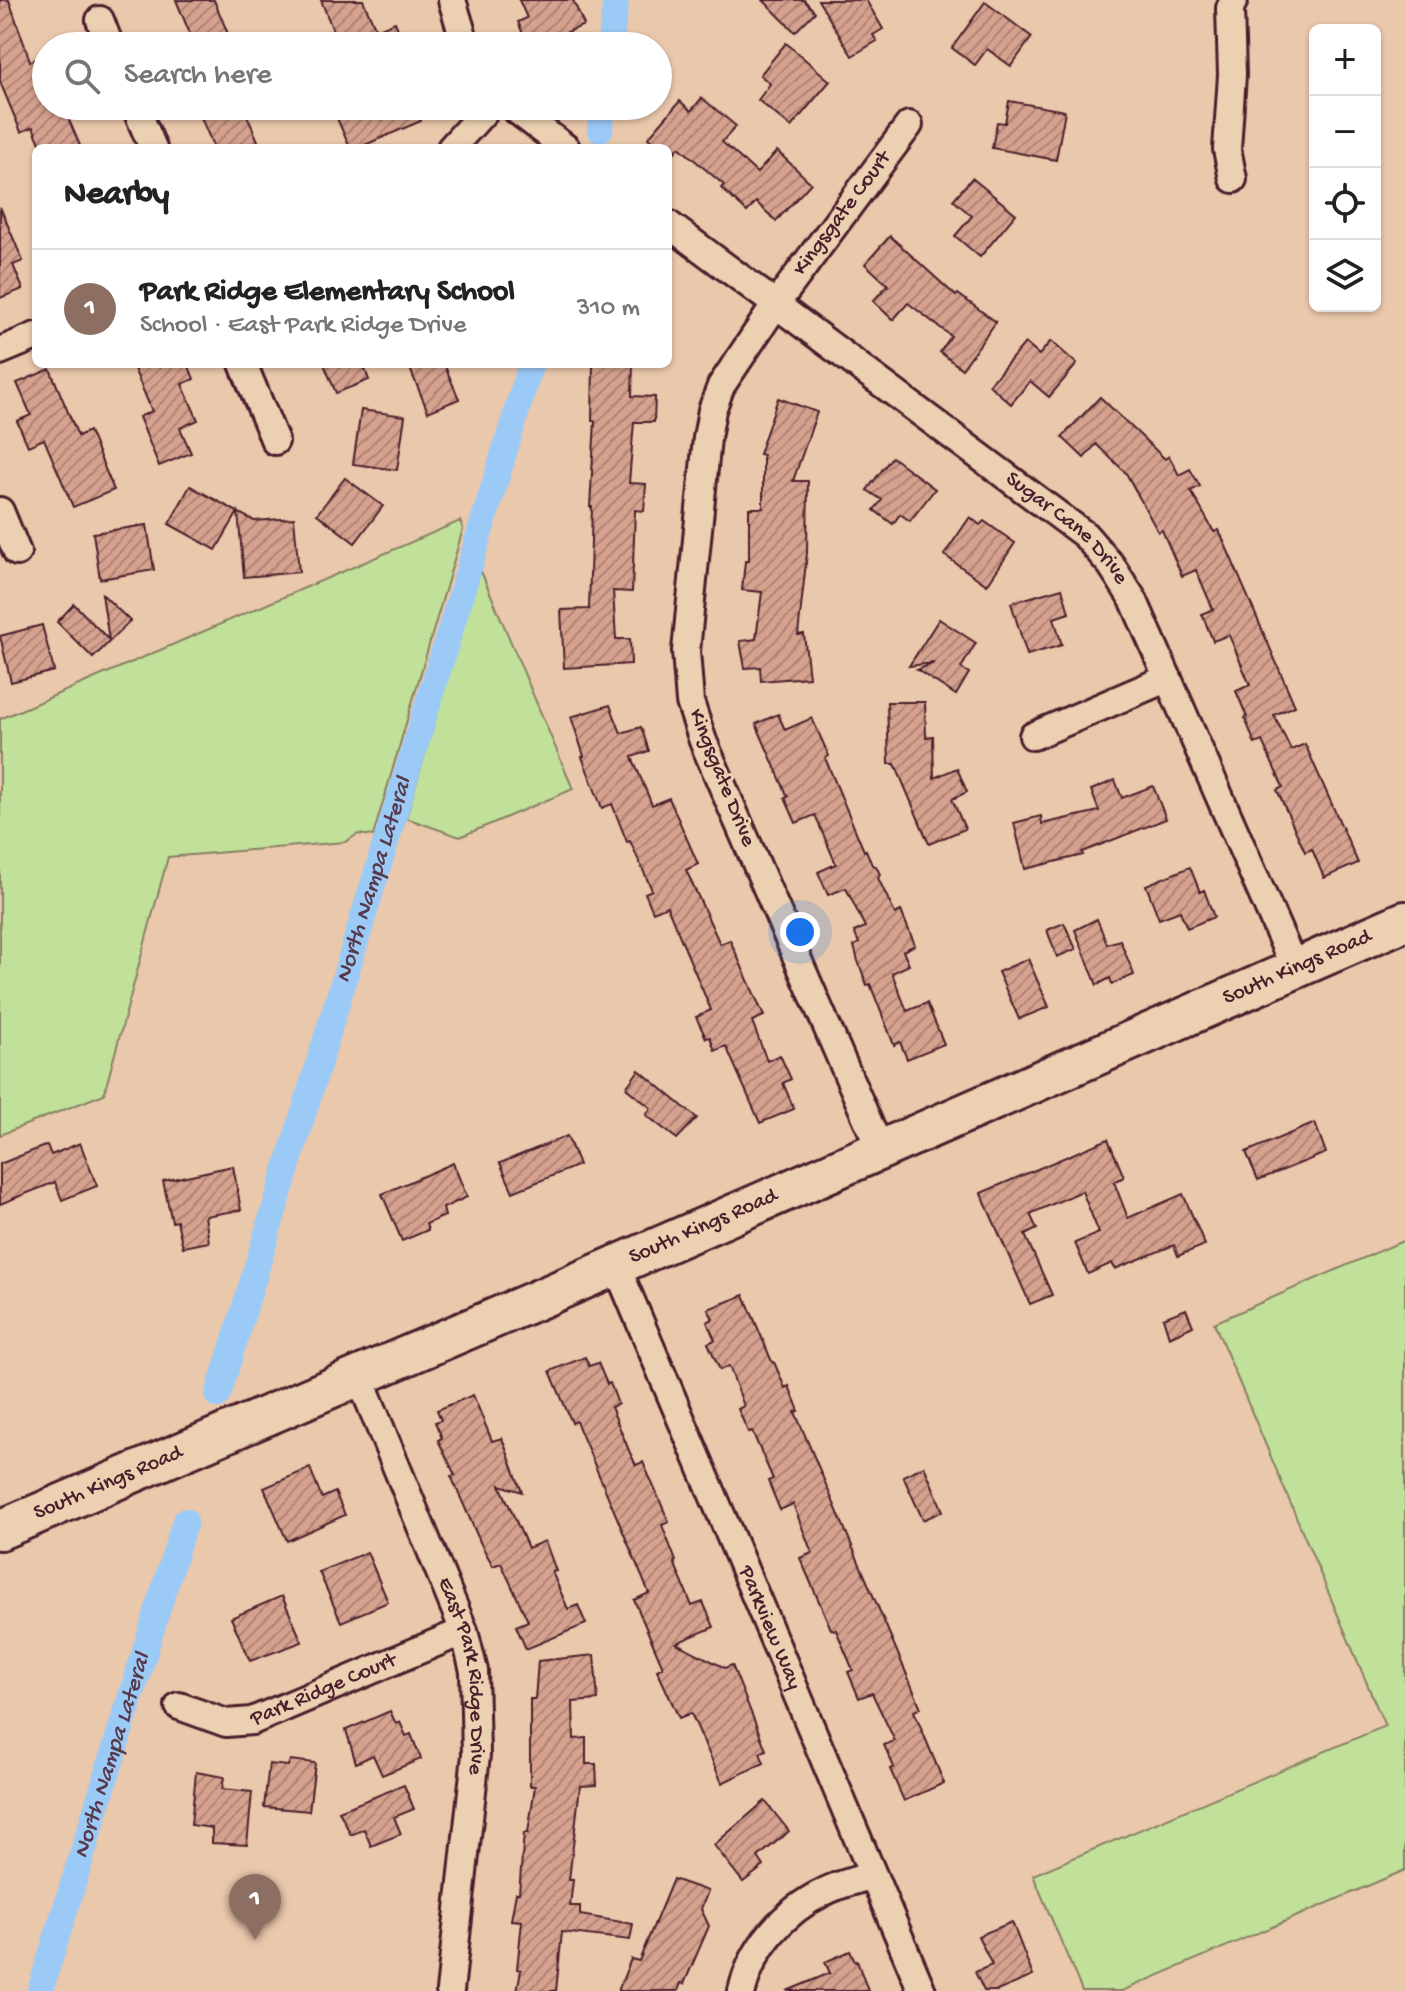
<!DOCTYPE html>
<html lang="en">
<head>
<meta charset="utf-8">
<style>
	body { margin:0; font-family:"Gochi Hand",sans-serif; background:#f2f2f2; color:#222 }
	.controls { position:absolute; right:24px; top:24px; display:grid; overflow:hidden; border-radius:12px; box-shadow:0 2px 6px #0004 }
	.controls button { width:72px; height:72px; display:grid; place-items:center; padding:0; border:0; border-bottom:2px solid #e0e0e0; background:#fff; color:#222; font:40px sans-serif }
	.you { position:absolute; left:800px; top:932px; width:28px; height:28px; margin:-20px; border:6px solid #fff; border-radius:50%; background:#1a73e8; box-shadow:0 0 0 12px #1a73e833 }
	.badge { display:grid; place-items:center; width:52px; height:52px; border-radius:50%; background:#c8321e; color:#fff; font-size:26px; font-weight:700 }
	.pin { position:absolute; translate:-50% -66px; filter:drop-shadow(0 2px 4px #0008) }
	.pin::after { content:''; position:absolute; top:42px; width:28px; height:24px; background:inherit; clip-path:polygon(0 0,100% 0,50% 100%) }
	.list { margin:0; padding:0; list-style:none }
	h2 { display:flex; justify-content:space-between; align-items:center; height:104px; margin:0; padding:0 32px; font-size:34px }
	h2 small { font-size:26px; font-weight:400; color:#767676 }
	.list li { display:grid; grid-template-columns:52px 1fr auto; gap:24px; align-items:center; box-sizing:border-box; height:120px; padding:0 32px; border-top:2px solid #e0e0e0 }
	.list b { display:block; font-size:30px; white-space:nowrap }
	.list p { margin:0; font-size:26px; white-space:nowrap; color:#767676 }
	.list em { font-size:26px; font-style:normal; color:#767676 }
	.icon { flex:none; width:44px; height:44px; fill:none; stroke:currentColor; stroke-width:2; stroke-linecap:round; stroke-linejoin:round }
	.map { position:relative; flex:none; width:1405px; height:1991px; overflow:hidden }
	.search { position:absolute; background:#fff; box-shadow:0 2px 6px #0004; left:32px; top:32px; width:640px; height:88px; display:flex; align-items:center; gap:20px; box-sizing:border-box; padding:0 28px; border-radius:44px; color:#767676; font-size:30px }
	.panel { position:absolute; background:#fff; box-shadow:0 2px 6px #0004; left:32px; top:144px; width:640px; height:224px; border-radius:12px }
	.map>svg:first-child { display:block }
	.green { fill:#c1e19a; stroke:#868062; stroke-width:2 }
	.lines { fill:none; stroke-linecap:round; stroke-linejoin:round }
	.canal { stroke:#9ccaf7; stroke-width:26 }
	.building { fill:url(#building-hatch); stroke:#4a1f2b; stroke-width:2 }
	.street-casing { stroke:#4a1f2b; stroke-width:32 }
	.secondary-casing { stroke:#4a1f2b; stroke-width:44 }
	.street { stroke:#ebd0b2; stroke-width:26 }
	.secondary { stroke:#ebd0b2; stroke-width:38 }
	.labels { text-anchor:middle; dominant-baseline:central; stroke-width:6; stroke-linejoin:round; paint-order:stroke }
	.street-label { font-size:22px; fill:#4a1f2b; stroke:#ebd0b2 }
	.water-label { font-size:24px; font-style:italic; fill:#56394a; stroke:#ebd0b2 }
</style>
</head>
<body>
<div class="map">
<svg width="1405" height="1991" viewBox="0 0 1405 1991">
	<defs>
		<pattern id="building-hatch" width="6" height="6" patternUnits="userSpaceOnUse" patternTransform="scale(2)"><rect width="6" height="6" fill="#d6a28f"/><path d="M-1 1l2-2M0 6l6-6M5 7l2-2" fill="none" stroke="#b08375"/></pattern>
	</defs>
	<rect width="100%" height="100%" fill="#eac8ac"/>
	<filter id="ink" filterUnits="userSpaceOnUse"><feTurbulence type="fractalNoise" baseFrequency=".0125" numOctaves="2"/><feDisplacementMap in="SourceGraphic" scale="16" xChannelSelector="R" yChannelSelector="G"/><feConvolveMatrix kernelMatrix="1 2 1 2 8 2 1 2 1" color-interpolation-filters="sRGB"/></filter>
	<g filter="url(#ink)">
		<g class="green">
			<path d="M 460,521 L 463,529 L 373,836 L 358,834 L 345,842 L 168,857 L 104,1094 L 0,1135 L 0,719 Z"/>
			<path d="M 480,569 L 573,789 L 460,837 L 406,818 Z"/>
			<path d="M 1405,1240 L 1405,1870 L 1122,1991 L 1082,1991 L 1033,1875 L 1385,1726 L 1214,1323 Z"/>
		</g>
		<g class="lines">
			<g class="canal">
				<path d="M 610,46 L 616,0"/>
				<path d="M 600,130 L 603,106"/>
				<path id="s1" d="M 218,1395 L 531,364"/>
				<path id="s2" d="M 40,1991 L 185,1521"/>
			</g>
		</g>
		<g class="building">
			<path d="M 0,0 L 9,0 L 30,61 L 36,59 L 46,83 L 46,106 L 63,106 L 81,148 L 42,148 L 33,127 L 21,132 L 0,82 Z"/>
			<path d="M 176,0 L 214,0 L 233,46 L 195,46 Z"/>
			<path d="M 321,0 L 363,0 L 376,30 L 395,22 L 405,46 L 339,46 Z"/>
			<path d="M 519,0 L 573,0 L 584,25 L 535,46 L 528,46 L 518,22 L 527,18 Z"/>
			<path d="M 763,0 L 804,0 L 815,12 L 795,32 Z"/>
			<path d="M 818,0 L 866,0 L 883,29 L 873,35 L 877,41 L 852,56 Z"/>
			<path d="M 985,2 L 1032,37 L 1011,66 L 987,49 L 975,65 L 952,48 Z"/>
			<path d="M 786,43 L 830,81 L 791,127 L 758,100 L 770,84 L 760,75 Z"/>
			<path d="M 702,98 L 736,126 L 722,142 L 757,173 L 777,151 L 811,183 L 776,221 L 756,202 L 747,212 L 721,188 L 724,185 L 679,147 L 671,157 L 668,148 L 660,148 L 648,138 L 680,101 L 691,111 Z"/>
			<path d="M 1009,101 L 1065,111 L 1056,160 L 992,148 L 997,122 L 1005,123 Z"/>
			<path d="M 196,106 L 243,106 L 261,148 L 214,148 Z"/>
			<path d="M 359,106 L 415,106 L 421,121 L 358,148 L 350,148 L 336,116 Z"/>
			<path d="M 972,178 L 1016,214 L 980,257 L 955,236 L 972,216 L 953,200 Z"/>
			<path d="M 0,207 L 23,261 L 13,265 L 23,289 L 0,298 Z"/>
			<path d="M 890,236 L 956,296 L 958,294 L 996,322 L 962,369 L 940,352 L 951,336 L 908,303 L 893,320 L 873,301 L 888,285 L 865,264 Z"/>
			<path d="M 1051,341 L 1077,364 L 1049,397 L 1030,381 L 1011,404 L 989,385 L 1025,343 L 1039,355 Z"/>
			<path d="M 132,364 L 188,364 L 194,379 L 182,384 L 198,420 L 180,428 L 191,453 L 159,466 L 139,417 L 152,411 Z"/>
			<path d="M 324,364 L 363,364 L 369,380 L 336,393 Z"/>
			<path d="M 408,364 L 444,364 L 459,399 L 428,412 Z"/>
			<path d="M 593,364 L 633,364 L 632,396 L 655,397 L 654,422 L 634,422 L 629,483 L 646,484 L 644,511 L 635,510 L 632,592 L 613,591 L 616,639 L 630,639 L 631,664 L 564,668 L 561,610 L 589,609 L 592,507 L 590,507 L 595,421 L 592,421 Z"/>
			<path d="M 50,369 L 78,436 L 89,431 L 114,490 L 73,507 L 44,439 L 28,446 L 17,421 L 31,415 L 17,383 Z"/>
			<path d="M 1100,397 L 1165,459 L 1169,456 L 1179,475 L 1190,469 L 1200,486 L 1191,491 L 1214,532 L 1219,530 L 1295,706 L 1274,715 L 1291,750 L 1305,744 L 1358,863 L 1324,878 L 1312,849 L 1305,852 L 1277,790 L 1283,787 L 1262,741 L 1255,744 L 1245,718 L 1247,717 L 1236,691 L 1250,685 L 1229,635 L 1213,641 L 1202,614 L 1213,609 L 1196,570 L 1182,576 L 1162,530 L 1158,532 L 1126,473 L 1096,444 L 1084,458 L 1062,437 Z"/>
			<path d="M 778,398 L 817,412 L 793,481 L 808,481 L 807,553 L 798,635 L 804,634 L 809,677 L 761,681 L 760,667 L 745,668 L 740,641 L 756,639 L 762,592 L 742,590 L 745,561 L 749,561 L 749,508 L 763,508 L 763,455 L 759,454 Z"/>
			<path d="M 361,410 L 405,416 L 397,470 L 353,464 Z"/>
			<path d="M 892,457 L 935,489 L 910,521 L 900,514 L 893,524 L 874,510 L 882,500 L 867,490 Z"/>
			<path d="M 345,478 L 383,506 L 355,543 L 317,514 Z"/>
			<path d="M 190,486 L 254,521 L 294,518 L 299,572 L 244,577 L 238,512 L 216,550 L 169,524 Z"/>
			<path d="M 970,517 L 980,525 L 984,521 L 1015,543 L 987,585 L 944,555 Z"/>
			<path d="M 147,525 L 154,570 L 100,579 L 93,533 Z"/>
			<path d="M 1062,588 L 1069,613 L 1054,618 L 1062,645 L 1027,655 L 1011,603 Z"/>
			<path d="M 102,594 L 130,621 L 93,658 L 57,622 L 74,604 L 109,640 Z"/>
			<path d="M 939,619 L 976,643 L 961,668 L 969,673 L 956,695 L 917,670 L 934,663 L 909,666 Z"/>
			<path d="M 42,625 L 54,671 L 11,682 L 0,636 Z"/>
			<path d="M 887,702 L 925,702 L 926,737 L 933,736 L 934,778 L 957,768 L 967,792 L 952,799 L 965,829 L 929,844 L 895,764 L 889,764 Z"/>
			<path d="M 610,705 L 621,733 L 641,727 L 649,751 L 632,757 L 652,805 L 669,798 L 698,864 L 686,870 L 720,944 L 730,940 L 764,1016 L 752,1021 L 767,1061 L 780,1055 L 791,1079 L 783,1083 L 794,1109 L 760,1123 L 726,1046 L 715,1051 L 710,1037 L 706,1038 L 696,1017 L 711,1010 L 667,906 L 653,912 L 645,893 L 652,890 L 630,841 L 627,842 L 612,804 L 602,808 L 582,757 L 584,756 L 571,717 Z"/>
			<path d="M 778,714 L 785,730 L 812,718 L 829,756 L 825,758 L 864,851 L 866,850 L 872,865 L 876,866 L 880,874 L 878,878 L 895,914 L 901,911 L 915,945 L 903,951 L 909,965 L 892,973 L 907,1011 L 927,1003 L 944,1044 L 907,1059 L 900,1042 L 894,1045 L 870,984 L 867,985 L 858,961 L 854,946 L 859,943 L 854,932 L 865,927 L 846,888 L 828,895 L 818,872 L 836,864 L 815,815 L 796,823 L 785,798 L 788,797 L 756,724 Z"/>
			<path d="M 1115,780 L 1122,798 L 1153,786 L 1166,819 L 1082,852 L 1083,855 L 1025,869 L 1014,823 L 1041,816 L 1042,824 L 1099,811 L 1091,790 Z"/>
			<path d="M 1190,867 L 1200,892 L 1204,890 L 1214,917 L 1187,928 L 1180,911 L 1159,919 L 1146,885 Z"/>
			<path d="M 1097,919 L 1107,944 L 1120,940 L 1134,975 L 1112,984 L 1110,978 L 1097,985 L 1075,930 Z"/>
			<path d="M 1064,923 L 1076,949 L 1057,957 L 1047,930 Z"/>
			<path d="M 1028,959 L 1049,1007 L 1019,1019 L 998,972 Z"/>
			<path d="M 639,1070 L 697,1118 L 677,1139 L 646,1115 L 651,1108 L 626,1088 Z"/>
			<path d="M 1315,1123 L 1326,1153 L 1258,1180 L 1246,1152 Z"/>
			<path d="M 567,1136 L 579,1165 L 513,1192 L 500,1163 Z"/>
			<path d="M 1108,1139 L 1124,1177 L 1114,1182 L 1128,1218 L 1183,1194 L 1205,1245 L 1178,1256 L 1174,1245 L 1115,1269 L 1112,1263 L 1088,1274 L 1075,1243 L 1099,1233 L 1082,1191 L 1030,1214 L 1037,1229 L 1025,1235 L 1052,1295 L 1030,1304 L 981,1193 Z"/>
			<path d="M 80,1143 L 97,1186 L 62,1200 L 55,1182 L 0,1204 L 0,1164 L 47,1145 L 51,1155 Z"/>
			<path d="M 453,1163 L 467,1197 L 443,1208 L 445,1216 L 426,1224 L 428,1230 L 402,1241 L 382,1194 Z"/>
			<path d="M 233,1166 L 241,1210 L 205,1216 L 209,1242 L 183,1247 L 177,1221 L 172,1222 L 163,1181 Z"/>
			<path d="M 744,1295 L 772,1362 L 774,1362 L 785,1388 L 789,1386 L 799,1411 L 795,1412 L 921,1708 L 914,1711 L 944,1783 L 904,1801 L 890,1769 L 894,1767 L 884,1745 L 895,1741 L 872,1693 L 859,1698 L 848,1672 L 853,1670 L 836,1630 L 831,1629 L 800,1558 L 812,1553 L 793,1504 L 780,1510 L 768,1481 L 773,1479 L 752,1431 L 748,1432 L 738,1409 L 744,1406 L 729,1366 L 720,1370 L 708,1343 L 715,1340 L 707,1322 L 713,1319 L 708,1309 Z"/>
			<path d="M 1186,1309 L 1193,1326 L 1169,1337 L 1163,1318 Z"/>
			<path d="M 585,1357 L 589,1366 L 598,1363 L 607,1384 L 610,1383 L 618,1404 L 611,1407 L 630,1453 L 636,1465 L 643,1462 L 669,1522 L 662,1525 L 676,1561 L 674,1562 L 692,1606 L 703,1602 L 714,1627 L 676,1643 L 725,1668 L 732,1665 L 766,1750 L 760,1753 L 764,1763 L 722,1783 L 691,1713 L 679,1718 L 657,1670 L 663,1667 L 634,1600 L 649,1593 L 576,1421 L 572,1423 L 550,1371 Z"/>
			<path d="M 473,1395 L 492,1441 L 502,1438 L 522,1492 L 500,1485 L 528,1548 L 545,1541 L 556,1571 L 552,1572 L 568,1609 L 578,1605 L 586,1624 L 526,1649 L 516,1626 L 528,1621 L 501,1563 L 493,1566 L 481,1544 L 451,1476 L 455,1475 L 438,1440 L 442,1438 L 435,1422 L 441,1420 L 437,1410 Z"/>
			<path d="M 924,1466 L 943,1511 L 923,1520 L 903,1476 Z"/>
			<path d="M 310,1468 L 322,1498 L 335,1492 L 345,1515 L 287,1541 L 264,1488 Z"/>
			<path d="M 367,1552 L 388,1602 L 341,1622 L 319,1572 Z"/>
			<path d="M 282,1596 L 302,1642 L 250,1661 L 231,1618 Z"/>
			<path d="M 594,1655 L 598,1700 L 573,1702 L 574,1739 L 586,1738 L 586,1764 L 596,1764 L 597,1785 L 580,1786 L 569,1880 L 573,1880 L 570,1906 L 580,1906 L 580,1915 L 633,1924 L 630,1940 L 562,1932 L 556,1991 L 517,1991 L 521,1970 L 517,1969 L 522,1921 L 511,1920 L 516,1893 L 519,1893 L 524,1833 L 528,1833 L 535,1786 L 530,1786 L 530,1699 L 535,1699 L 538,1661 Z"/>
			<path d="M 390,1711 L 396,1724 L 400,1722 L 406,1736 L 411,1734 L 421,1759 L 382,1775 L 373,1755 L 356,1763 L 346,1730 Z"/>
			<path d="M 290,1760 L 315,1763 L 309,1811 L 264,1807 L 269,1764 L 288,1766 Z"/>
			<path d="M 196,1772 L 224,1777 L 222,1789 L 252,1792 L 247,1845 L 212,1843 L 212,1828 L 191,1825 Z"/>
			<path d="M 404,1785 L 414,1809 L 394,1817 L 401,1834 L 371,1846 L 364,1829 L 351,1835 L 339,1811 Z"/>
			<path d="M 765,1801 L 789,1831 L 758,1857 L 764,1866 L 743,1882 L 714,1845 Z"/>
			<path d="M 673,1879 L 708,1891 L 701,1909 L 709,1926 L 684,1984 L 681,1983 L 678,1991 L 618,1991 L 631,1959 L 639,1961 Z"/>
			<path d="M 1012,1922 L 1033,1976 L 997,1991 L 984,1991 L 975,1972 L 992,1965 L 978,1936 Z"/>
			<path d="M 850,1951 L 855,1962 L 857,1961 L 868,1991 L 787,1991 L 830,1973 L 825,1962 Z"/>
		</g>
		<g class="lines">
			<g class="street-casing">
				<g id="street">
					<path d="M 452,0 L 466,46"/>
					<path d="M 100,20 L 110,46"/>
					<path d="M 135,106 L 153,148"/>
					<path d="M 511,106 L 566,148"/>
					<path d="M 451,148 L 489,106"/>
					<path d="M 1233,179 L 1227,149 L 1232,75 L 1230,8 L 1234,0"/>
					<path id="s3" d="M 668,224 L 1085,535 L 1111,565 L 1134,601 L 1295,969"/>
					<path d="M 0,351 L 36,336"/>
					<path d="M 243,364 L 275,441"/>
					<path d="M 0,511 L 17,552"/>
					<path d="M 1033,736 L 1168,678"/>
					<path id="s4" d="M 880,1149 L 703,741 L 690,702 L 686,651 L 707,438 L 712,410 L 721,386 L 776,304 L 909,125"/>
					<path id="s5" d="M 616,1265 L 922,1991"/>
					<path id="s6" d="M 359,1376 L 464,1631 L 474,1671 L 476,1755 L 450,1991"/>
					<path id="s7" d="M 179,1706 L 226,1723 L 252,1721 L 464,1631"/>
					<path d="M 742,1991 C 752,1948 784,1911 824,1892 C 838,1884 856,1881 872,1875"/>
				</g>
			</g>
			<g class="secondary-casing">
				<g id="secondary">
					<path id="s8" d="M 0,1530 L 546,1296 L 1405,921"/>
				</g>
			</g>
			<use href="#street" class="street"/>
			<use href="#secondary" class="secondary"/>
		</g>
	</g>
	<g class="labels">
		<g class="street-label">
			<text stroke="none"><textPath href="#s4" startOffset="1016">Kingsgate Court</textPath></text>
			<text stroke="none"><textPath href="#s3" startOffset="502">Sugar Cane Drive</textPath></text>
			<text transform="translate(721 778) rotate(68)">Kingsgate Drive</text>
			<text stroke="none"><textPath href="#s8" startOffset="1414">South Kings Road</textPath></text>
			<text stroke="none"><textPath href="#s8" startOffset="766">South Kings Road</textPath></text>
			<text stroke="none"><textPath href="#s8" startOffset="118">South Kings Road</textPath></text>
			<text stroke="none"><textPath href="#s5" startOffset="394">Parkview Way</textPath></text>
			<text stroke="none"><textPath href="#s6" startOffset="320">East Park Ridge Drive</textPath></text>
			<text stroke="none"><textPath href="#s7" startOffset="154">Park Ridge Court</textPath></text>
		</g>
		<g class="water-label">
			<text stroke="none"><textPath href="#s1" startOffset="538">North Nampa Lateral</textPath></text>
			<text stroke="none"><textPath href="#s2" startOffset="246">North Nampa Lateral</textPath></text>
		</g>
	</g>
</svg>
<div class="controls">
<button>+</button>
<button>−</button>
<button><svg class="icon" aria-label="locate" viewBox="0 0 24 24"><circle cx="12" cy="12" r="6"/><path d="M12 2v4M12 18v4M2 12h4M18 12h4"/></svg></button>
<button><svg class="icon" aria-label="layers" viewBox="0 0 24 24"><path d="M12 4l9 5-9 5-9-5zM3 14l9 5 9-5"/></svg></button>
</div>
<div class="you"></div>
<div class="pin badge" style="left:255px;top:1940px;background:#8d6e63">1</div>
<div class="search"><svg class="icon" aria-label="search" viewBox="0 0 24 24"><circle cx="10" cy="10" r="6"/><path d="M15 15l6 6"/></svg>Search here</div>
<section class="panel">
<h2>Nearby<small></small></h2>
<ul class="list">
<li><span class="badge" style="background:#8d6e63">1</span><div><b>Park Ridge Elementary School</b><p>School · East Park Ridge Drive</p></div><em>310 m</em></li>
</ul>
</section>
</div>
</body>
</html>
